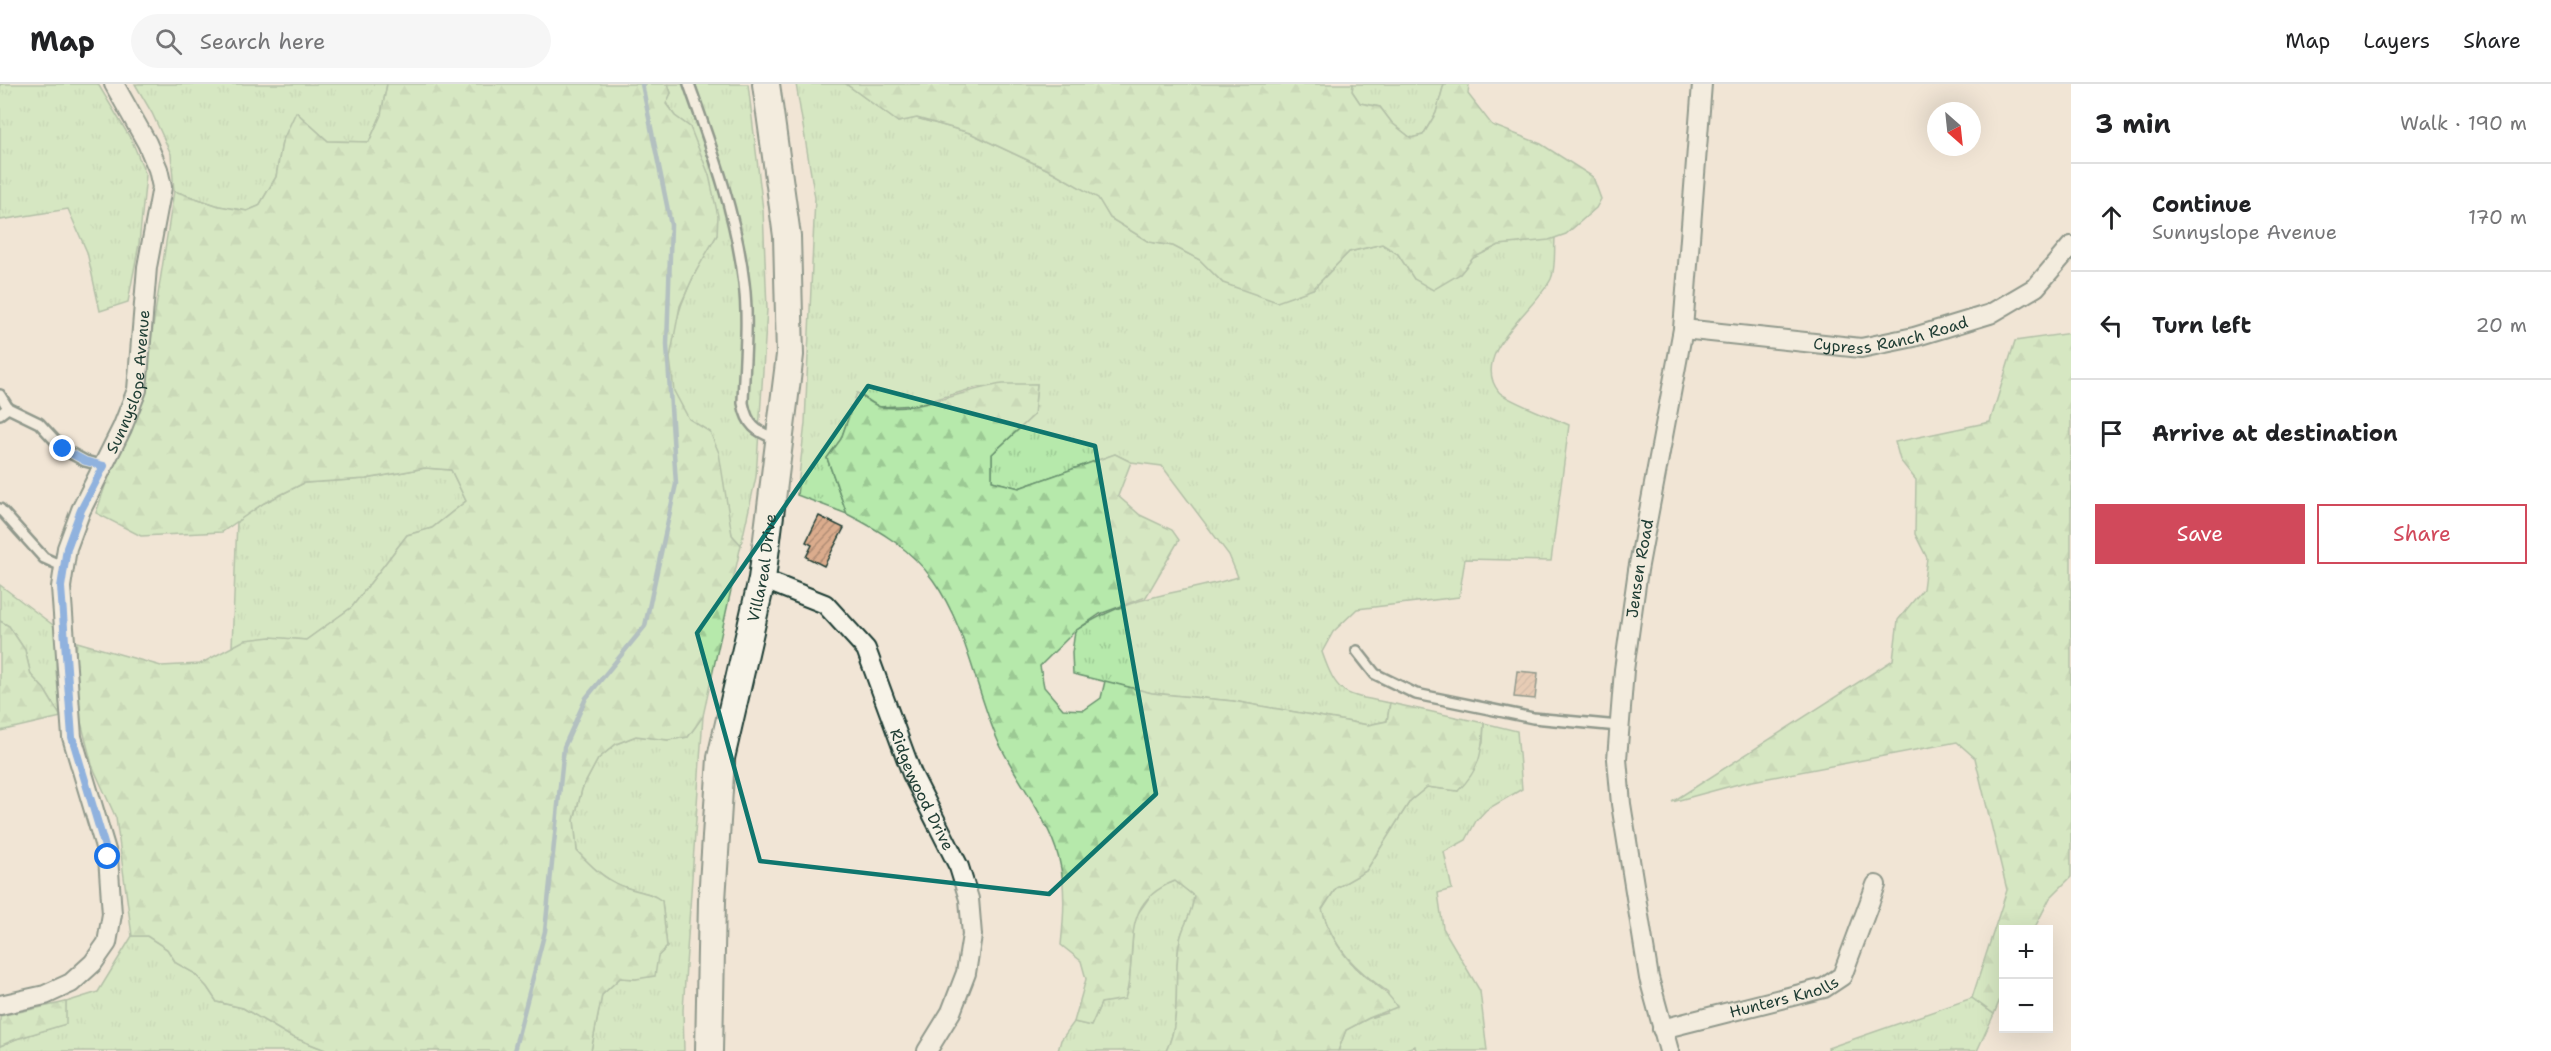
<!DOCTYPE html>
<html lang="en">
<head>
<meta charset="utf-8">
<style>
	body { margin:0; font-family:"Shantell Sans",sans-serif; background:#f6f6f6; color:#202124 }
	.controls { position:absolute; right:18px; bottom:18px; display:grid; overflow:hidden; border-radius:0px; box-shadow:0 6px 24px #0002 }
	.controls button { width:54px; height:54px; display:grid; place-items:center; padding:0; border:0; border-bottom:2px solid #e0e0e0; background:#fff; color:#202124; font:30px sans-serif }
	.compass { position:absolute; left:1927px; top:18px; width:54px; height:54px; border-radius:50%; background:#fff; box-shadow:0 6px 24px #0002; rotate:153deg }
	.stop { position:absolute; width:18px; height:18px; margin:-14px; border:4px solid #1a73e8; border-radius:50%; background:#fff }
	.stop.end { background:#1a73e8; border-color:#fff; box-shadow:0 2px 6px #0008 }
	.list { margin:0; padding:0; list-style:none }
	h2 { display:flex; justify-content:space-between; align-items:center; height:78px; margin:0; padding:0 24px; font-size:26px }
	h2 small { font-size:20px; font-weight:400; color:#757577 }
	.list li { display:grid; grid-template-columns:39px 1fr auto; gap:18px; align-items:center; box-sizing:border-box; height:108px; padding:0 24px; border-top:2px solid #e0e0e0 }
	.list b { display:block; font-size:22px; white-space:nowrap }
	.list p { margin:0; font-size:20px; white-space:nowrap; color:#757577 }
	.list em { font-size:20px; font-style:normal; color:#757577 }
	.actions { display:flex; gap:12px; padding:18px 24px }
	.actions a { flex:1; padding:14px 0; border:2px solid #d1495b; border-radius:0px; text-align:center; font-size:21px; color:#d1495b }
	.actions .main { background:#d1495b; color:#fff }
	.icon { flex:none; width:33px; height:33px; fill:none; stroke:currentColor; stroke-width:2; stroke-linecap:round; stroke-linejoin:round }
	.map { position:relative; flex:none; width:2071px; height:967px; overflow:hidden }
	header { display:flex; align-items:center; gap:36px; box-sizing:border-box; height:84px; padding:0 30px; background:#fff; border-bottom:2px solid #e0e0e0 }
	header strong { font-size:28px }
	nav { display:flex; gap:33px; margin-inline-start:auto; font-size:21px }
	.search { width:420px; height:54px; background:#f6f6f6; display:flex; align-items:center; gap:15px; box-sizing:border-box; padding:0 21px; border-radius:33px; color:#757577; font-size:22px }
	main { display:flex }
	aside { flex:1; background:#fff }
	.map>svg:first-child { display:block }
	.grass { fill:url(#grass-tufts); stroke:#6a9370; stroke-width:1.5 }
	.forest { fill:url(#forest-firs); stroke:#6a9370; stroke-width:1.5 }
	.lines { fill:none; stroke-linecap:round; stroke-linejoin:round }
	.stream { stroke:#6792a7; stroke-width:4.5 }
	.building { fill:url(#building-hatch); stroke:#1f3d34; stroke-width:1.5 }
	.lane-casing { stroke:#1f3d34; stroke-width:14 }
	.street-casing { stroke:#1f3d34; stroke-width:22 }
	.secondary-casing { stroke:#1f3d34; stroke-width:30 }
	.lane { stroke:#f7f3e8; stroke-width:9 }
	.street { stroke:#f7f3e8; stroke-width:18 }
	.secondary { stroke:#f7f3e8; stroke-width:26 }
	.route { stroke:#1a73e8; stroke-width:8 }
	.marked { fill:none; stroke:#0f766e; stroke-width:4.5; stroke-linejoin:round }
	.labels { text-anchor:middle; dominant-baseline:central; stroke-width:4.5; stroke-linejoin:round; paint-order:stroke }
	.street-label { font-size:16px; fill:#1f3d34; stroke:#f7f3e8 }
</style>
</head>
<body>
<header>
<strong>Map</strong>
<div class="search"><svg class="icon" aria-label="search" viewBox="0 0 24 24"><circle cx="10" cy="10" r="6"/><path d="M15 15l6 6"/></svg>Search here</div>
<nav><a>Map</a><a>Layers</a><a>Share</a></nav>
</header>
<main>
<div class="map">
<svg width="2071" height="967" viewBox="0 0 2071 967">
	<defs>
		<pattern id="grass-tufts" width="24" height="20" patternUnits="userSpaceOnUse" patternTransform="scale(1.5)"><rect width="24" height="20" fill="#b6e9ab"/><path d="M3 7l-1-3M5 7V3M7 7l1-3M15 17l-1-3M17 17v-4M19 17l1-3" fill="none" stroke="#9cc994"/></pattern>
		<pattern id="forest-firs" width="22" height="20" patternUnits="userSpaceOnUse" patternTransform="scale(1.5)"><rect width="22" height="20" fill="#b6e9ab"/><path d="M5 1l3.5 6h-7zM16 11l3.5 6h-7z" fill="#9cc994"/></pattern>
		<pattern id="building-hatch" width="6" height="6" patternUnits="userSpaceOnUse" patternTransform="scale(1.5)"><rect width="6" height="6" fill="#dbac8d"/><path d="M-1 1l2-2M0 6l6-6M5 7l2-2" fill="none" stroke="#b18d74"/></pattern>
	</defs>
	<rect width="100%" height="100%" fill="#f1e5d6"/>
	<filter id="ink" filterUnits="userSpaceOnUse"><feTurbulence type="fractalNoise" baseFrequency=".0167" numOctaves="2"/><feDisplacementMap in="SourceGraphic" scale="12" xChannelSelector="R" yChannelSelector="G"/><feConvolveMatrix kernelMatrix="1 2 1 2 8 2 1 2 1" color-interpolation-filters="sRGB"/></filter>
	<g filter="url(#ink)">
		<g class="grass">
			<path d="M 0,0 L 98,0 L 132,57 L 146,91 L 139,160 L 128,218 L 100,227 L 87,168 L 68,125 L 0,136 Z"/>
			<path d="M 135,0 L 387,0 L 381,31 L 369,58 L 328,57 L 297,29 L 282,58 L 276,93 L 259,122 L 247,127 L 219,122 L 174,107 L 171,70 L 152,29 Z"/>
			<path d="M 668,0 L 748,0 L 763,126 L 767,225 L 756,393 L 741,461 L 732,451 L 710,348 C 703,344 693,339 687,333 C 645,284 688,195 717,151 L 690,43 L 675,32 L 666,19 L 671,9 Z"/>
			<path d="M 796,0 L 846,0 L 898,38 L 916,34 L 970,49 L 1053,88 L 1099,114 L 1110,134 L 1149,158 L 1173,162 L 1200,176 L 1223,199 L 1313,205 L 1349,168 L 1382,160 L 1398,170 L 1414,195 L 1460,190 L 1473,174 L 1499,161 L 1555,154 C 1554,166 1556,184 1551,195 C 1537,224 1468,270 1499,308 C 1506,316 1556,335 1569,341 L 1551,477 L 1465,475 L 1459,513 L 1357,525 L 1333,548 L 1322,568 C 1338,614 1345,610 1390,619 L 1387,637 L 1368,641 L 1233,617 L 1152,609 L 1073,590 L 1072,569 L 1075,547 C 1130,510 1177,511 1238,493 L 1229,471 L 1162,382 L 1131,378 L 1115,370 L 1019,404 L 992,397 L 992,370 L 1034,331 L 1037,300 L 978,303 L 916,321 L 879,323 L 857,309 L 841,355 L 827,374 L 847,430 L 797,411 L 805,339 L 815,114 Z"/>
			<path d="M 1353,0 L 1444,0 L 1436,29 L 1423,51 L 1411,54 L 1392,39 L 1380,23 L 1360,19 L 1352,7 Z"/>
			<path d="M 425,384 L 451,386 L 466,417 L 432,444 L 407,451 L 352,523 L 306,556 C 279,554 256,551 232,563 L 237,437 L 264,419 L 304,399 L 366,395 Z"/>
			<path d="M 0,501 L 57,544 L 56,587 L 61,633 L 44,605 L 31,591 L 25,566 L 9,542 L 0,537 Z"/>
			<path d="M 703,632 L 683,926 L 684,967 L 591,967 L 602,911 L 620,894 L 636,895 L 667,863 L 662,817 C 649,807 637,808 622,802 C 604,795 590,781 577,767 L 574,736 L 582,705 L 598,675 L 616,660 L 636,652 L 668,656 L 688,653 Z"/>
			<path d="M 1484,639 L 1517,647 L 1522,705 L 1486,726 L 1476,737 L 1466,756 L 1444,768 L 1452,805 L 1438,809 L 1443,844 L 1480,907 L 1487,967 L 1416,967 L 1415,962 L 1400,967 L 1338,967 L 1346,946 L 1369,934 L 1387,929 L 1388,908 C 1356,886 1333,864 1322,826 L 1336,804 L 1366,787 L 1410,717 L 1427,703 L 1458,707 L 1483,659 Z"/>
			<path d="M 1175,797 L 1194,812 C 1192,833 1183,840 1180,856 C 1172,892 1183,934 1166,967 L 1058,967 L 1061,956 L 1074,938 L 1091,942 L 1101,919 L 1129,904 L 1134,835 L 1155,805 Z"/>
			<path d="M 132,852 L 147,852 L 167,865 L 176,879 L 194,889 L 207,903 L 217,918 L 243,924 L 290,952 L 328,967 L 0,967 L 0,962 L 16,955 L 65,940 L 66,918 L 98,908 Z"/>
			<path d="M 1972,914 L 1994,930 L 1977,967 L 1829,967 L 1828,964 Z"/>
		</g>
		<g class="forest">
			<path d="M 387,0 L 668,0 L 671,9 L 666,20 L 675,32 L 690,43 L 709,91 L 718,132 L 717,151 L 695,189 L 680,222 L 670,274 L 674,307 L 689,335 L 710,348 L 719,369 L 732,451 L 741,461 L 703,632 L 688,653 L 668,656 L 636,652 L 616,660 L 598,675 L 582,705 L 574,736 L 577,767 C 590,781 604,795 622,802 C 637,808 649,807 662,817 L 667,863 L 658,872 L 655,892 L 636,895 L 620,894 L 602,911 L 591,967 L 328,967 L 290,952 L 243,924 L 217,918 L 207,903 L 194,889 L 176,879 L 167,865 L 147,852 L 132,852 L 116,734 L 92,681 L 81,638 L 74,593 L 77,558 L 161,582 L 200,580 L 245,556 L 271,553 L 306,556 L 352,523 L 407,451 L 432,444 L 466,417 L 451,386 L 425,384 L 366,395 L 304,399 L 264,419 L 222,448 L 141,452 L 96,429 L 148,275 L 174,107 L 219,122 L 247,127 L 259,122 L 276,93 L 282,58 L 296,28 L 328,57 L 369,58 L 381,31 Z"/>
			<path d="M 846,0 L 1353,0 L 1352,7 L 1360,19 L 1380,23 L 1392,39 L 1411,54 L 1423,51 L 1436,29 L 1444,0 L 1469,0 L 1468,10 L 1492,41 L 1541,60 L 1593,93 L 1601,115 L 1596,124 L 1566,150 L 1549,156 L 1499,161 L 1473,174 L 1460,190 L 1433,206 L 1414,195 L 1398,170 L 1382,160 L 1349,168 L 1313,205 L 1277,218 L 1223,199 L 1200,176 L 1173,162 L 1149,158 L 1110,134 L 1098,114 L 1053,88 L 970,49 L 917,34 L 898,38 Z"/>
			<path d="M 2071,249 L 2071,793 L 2050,814 L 2034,845 L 2004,846 L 2003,908 L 1994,930 L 1972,914 L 2007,806 L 1975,674 L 1957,658 L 1742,699 L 1672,718 L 1893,576 L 1898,536 L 1923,505 L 1927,474 L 1915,450 L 1916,396 L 1900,376 L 1895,358 L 1990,338 L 2015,257 Z"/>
			<path d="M 1003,300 L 1037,300 L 1034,331 L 992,370 L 992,397 L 1019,404 L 1115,370 L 1131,378 L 1118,412 L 1140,431 L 1172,446 L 1179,456 L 1146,513 L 1100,530 L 1075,547 L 1040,582 L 1044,603 L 1063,625 L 1084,626 L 1101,614 L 1105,597 L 1152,609 L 1233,617 L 1368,641 L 1387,637 L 1390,619 L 1484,639 C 1482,670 1480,685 1458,707 L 1427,703 L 1410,717 L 1366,787 L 1336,804 L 1322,825 C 1329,851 1344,874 1364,891 C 1379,904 1387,906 1397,923 L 1369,934 L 1346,946 L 1338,967 L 1166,967 C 1183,934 1172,892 1180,856 C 1183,840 1192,832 1194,812 L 1175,797 C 1116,820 1140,867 1125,915 L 1101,919 L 1091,942 L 1074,938 L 1086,895 L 1081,877 L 1061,861 C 1064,833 1066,803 1059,775 C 1048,733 1016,696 998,657 C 975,605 967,543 933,496 C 911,465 881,447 847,430 L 827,374 L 841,355 L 857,309 C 864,313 874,322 881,323 C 922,328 963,305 1003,300 Z"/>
			<path d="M 0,537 L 9,542 L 25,566 L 31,591 L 44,605 L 61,633 L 0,647 Z"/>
			<path d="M 66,918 L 66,940 L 16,955 L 0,962 L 0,932 Z"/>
		</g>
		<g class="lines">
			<path class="stream" d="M 514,967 L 545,847 L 564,663 L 586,614 L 645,542 L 676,400 L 667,261 L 671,141 L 642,0"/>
		</g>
		<g class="building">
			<path d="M 819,432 L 844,444 L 824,482 L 806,473 L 812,461 L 806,458 Z"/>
			<path d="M 1517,587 L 1538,589 L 1535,615 L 1514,613 Z"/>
		</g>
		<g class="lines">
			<g class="lane-casing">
				<g id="lane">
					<path d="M 689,0 C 712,65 736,130 744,199 C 749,239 744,279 743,319 C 747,341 756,348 777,355"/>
					<path d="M 0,311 L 8,324"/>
					<path d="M 0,330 L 8,324 L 39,339 L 63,365 L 85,377 L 104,382"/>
					<path d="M 0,425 L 44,474 L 64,483"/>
					<path d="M 1357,567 L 1375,590 L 1416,610 L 1533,634 L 1619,642"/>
				</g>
			</g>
			<g class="street-casing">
				<g id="street">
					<path id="s1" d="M 1683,245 L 1861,264 L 1914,253 L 1990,230 L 2036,203 L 2071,162"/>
					<path id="s2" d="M 762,495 L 825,520 L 866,565 L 912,690 L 959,783 L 969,815 L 972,851 L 966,889 L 951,928 L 927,967"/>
					<path id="s3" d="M 0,921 L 45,911 L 71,899 L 93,879 L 107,859 L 112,830 L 108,773 L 72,653 L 61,503 L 67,464 L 81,426 L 122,344 L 137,306 L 147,183 L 162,103 L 158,85 L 147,59 L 114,0"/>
					<path id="s4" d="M 1662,945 L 1824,904 L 1842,892 L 1876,801"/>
					<path id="s5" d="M 1669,967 L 1649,894 L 1621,720 L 1617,675 L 1624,586 L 1638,486 L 1683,245 L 1702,0"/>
				</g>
			</g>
			<g class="secondary-casing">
				<g id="secondary">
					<path id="s6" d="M 709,967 L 712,816 L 721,674 L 762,495 L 790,271 L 787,152 L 766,0"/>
				</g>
			</g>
			<use href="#lane" class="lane"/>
			<use href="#street" class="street"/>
			<use href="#secondary" class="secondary"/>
		</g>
	</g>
	<g class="lines" filter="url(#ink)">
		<path class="route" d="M 63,365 L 85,377 L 104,382 L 81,426 L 67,464 L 61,503 L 72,653 L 108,773"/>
	</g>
	<path d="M0 0H2071V967H0ZM 868,302 L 1095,362 L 1156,710 L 1049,810 L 760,777 L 697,549 Z" fill="#f1e5d6" fill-opacity=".55" fill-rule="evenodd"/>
	<path class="marked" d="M 868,302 L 1095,362 L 1156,710 L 1049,810 L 760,777 L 697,549 Z"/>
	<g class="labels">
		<g class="street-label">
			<text stroke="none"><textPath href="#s1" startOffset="210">Cypress Ranch Road</textPath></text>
			<text stroke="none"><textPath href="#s3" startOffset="710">Sunnyslope Avenue</textPath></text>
			<text stroke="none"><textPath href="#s6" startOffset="488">Villareal Drive</textPath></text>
			<text stroke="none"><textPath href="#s5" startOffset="489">Jensen Road</textPath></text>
			<text stroke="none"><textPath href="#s2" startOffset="280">Ridgewood Drive</textPath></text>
			<text stroke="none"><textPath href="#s4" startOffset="126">Hunters Knolls</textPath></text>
		</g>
	</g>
</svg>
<div class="controls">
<button>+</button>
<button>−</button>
</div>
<svg class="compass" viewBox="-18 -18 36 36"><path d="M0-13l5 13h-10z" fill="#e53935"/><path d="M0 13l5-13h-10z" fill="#757577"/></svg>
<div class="stop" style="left:108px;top:773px"></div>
<div class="stop end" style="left:63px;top:365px"></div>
</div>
<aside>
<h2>3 min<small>Walk · 190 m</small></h2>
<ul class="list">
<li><svg class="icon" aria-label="ahead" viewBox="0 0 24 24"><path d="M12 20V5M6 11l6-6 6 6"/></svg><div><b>Continue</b><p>Sunnyslope Avenue</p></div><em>170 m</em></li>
<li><svg class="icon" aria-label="left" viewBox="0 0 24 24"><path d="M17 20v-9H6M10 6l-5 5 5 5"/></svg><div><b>Turn left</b></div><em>20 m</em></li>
<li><svg class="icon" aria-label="arrive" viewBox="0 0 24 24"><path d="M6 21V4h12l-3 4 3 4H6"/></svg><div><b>Arrive at destination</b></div></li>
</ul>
<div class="actions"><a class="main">Save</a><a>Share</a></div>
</aside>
</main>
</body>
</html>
